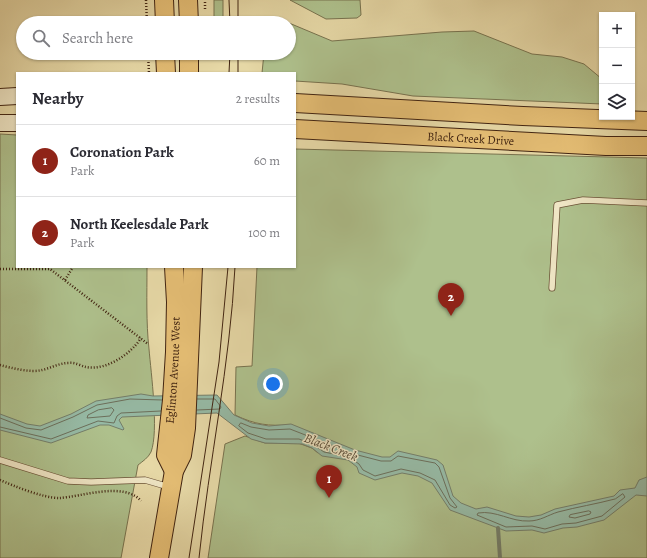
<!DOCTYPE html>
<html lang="en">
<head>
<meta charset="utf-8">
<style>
	body { margin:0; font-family:Alegreya,serif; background:#f7f7f7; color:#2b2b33 }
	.controls { position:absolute; right:12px; top:12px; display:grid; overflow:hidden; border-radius:0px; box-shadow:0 1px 3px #0004 }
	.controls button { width:36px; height:36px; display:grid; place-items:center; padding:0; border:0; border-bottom:1px solid #e1e1e2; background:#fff; color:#2b2b33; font:20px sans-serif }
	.you { position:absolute; left:273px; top:384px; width:14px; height:14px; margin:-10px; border:3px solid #fff; border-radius:50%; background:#1a73e8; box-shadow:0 0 0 6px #1a73e833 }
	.badge { display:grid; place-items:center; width:26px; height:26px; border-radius:50%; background:#8f2418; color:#fff; font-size:13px; font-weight:700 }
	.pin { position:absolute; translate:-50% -33px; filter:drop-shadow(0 1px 2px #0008) }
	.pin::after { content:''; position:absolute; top:21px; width:14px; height:12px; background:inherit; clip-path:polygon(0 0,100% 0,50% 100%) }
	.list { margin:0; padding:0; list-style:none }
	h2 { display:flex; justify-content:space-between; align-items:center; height:52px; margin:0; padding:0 16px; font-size:17px }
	h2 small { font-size:13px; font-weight:400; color:#7c7c81 }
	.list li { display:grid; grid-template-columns:26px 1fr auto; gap:12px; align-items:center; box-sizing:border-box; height:72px; padding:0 16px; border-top:1px solid #e1e1e2 }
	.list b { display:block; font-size:15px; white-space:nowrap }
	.list p { margin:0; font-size:13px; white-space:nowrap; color:#7c7c81 }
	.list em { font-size:13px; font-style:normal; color:#7c7c81 }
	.icon { flex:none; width:22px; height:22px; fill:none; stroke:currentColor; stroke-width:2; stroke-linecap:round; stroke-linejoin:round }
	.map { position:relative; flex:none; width:647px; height:558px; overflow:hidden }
	.search { position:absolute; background:#fff; box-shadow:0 1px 3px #0004; left:16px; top:16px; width:280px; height:44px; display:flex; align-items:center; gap:10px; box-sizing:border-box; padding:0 14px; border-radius:22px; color:#7c7c81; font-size:15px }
	.panel { position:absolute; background:#fff; box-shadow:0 1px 3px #0004; left:16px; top:72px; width:280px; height:196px; border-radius:0px }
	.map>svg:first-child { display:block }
	.green { fill:#aec08c; stroke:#78724e }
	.water { fill:#96baa5; stroke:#747e6a }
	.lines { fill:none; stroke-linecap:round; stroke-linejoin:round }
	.shore { stroke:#6c6f5b; stroke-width:1 }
	.stream { stroke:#747e6a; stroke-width:4 }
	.lane-casing { stroke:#6a5136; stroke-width:7 }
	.secondary-casing { stroke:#412411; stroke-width:18 }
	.primary-casing { stroke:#412411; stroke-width:20 }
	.path { stroke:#412411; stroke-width:2.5; stroke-dasharray:1 2; stroke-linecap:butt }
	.lane { stroke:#efe6c5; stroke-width:5.5 }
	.secondary { stroke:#efe6c5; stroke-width:16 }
	.primary { stroke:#e3bc73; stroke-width:18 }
	.tram { stroke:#412411; stroke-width:1 }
	.labels { text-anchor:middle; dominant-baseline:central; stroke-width:3; stroke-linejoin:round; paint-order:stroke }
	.street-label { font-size:12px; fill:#412411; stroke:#efe6c5 }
	.water-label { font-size:13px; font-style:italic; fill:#564a36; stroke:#efe6c5 }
</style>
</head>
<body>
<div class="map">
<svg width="647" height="558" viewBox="0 0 647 558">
	<rect width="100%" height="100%" fill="#e6d8a6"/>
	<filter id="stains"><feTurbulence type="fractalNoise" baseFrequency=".005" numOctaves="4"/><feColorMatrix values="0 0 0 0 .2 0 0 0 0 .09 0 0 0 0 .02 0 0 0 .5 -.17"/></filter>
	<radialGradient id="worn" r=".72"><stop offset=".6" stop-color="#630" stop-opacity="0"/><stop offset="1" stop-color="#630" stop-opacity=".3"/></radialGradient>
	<g class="green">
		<rect x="214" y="0" width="9" height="23"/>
		<path d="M 290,0 L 360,0 L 361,15 L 357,18 L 326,19 Z"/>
		<path d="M 275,19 L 289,23 L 332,41 L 442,32 L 474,31 L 532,54 L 562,57 L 584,64 L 602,79 L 602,104 L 413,96 L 342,84 L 295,81 L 295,73 L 262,73 L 264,53 L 289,53 L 289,23 L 274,23 Z"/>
		<path d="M 0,134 L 17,135 L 17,267 L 147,267 C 147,294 146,322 149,349 C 151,373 159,431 151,452 C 148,458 143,461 138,465 L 121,558 L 0,558 Z"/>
		<path d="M 295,149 L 647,158 L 647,558 L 208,558 L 225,444 L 245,436 L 265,443 L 298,443 L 312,448 L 318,453 L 291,425 C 268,426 256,425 235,415 L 236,367 L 252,366 L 257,267 L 295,267 Z"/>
	</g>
	<path class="water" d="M 141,394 L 153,396 L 217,395 L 234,415 L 252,423 L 269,426 L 291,424 L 355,450 L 382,457 L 390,457 L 398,451 L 437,460 L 443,465 L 453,496 L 461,503 L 476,509 L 487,507 L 516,516 L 529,517 L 541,515 L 555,509 L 614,496 L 620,490 L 635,488 L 639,480 L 647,477 L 647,496 L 636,495 L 604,520 L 577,527 L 563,528 L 544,533 L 532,530 L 506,531 L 450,510 L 432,483 L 418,476 L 402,473 L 375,480 L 359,473 L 357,467 L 348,460 L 322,456 L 312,448 L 302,444 L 265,443 L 251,439 L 217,413 L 122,417 L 119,420 L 124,429 L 123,430 L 109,425 L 100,425 L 51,443 L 0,430 L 0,414 L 27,424 L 40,426 L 71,414 L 96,401 Z"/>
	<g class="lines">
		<g class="shore">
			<path d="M 112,408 L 114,410 L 110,416 L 87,418 L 88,415 L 98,410 Z"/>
			<path d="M 197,410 L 220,409 L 221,407 L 215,399 L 197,399"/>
			<path d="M 0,418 L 26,428 L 41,430 L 73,417 L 97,405 L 130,399 L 162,400"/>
			<path d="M 241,423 L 251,427 L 269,430 L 290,429 L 354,454 L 381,461 L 391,461 L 398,456 L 435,463 L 439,467 L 450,498 L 457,507 L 455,508 L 450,505 L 435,480 L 420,473 L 401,469 L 375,476 L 363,470 L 359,464 L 349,457 L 324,452 L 314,445 L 299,439 L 266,439 L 248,433 L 239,426 Z"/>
			<path d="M 0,427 L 51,439 L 98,421 L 114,423 L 117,416 L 121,413 L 161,411"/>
			<path d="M 623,494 L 625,497 L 602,516 L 576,523 L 562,524 L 545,529 L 532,526 L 506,527 L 477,515 L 478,513 C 496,510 511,522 529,521 C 540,521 548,515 558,512 C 577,507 596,504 615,499 Z"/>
			<path d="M 589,511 L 591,512 L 590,514 L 575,518 L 569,517 L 570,515 Z"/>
		</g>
		<path class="stream" d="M 498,528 L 500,558"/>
		<g class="lane-casing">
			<g id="lane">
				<path d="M 552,288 L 557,205 L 583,200 L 647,203"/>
				<path d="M 0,460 L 68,481 L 91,482 L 145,480 L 169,487"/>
			</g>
		</g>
		<g class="secondary-casing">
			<g id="secondary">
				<path d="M 0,97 L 17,96"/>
				<path d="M 0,123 L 17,123"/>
			</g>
		</g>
		<g class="primary-casing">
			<g id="primary">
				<path d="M 164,0 L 165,23"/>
				<path d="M 188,0 L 189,23"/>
				<path d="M 165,53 L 166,73"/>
				<path d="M 189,53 L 189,73"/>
				<path d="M 295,103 L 523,116 L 647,121"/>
				<path id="s1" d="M 295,129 L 606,146 L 647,146"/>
				<path id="s2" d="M 174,471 L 166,455 L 172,400 L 175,352 L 176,302 L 174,267"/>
				<path d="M 159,558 L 174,471 L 182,455 L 186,428 L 193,267"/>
			</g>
		</g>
		<g class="path">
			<path d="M 146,0 L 147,23"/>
			<path d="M 205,9 L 205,0"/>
			<path d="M 148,53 L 149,73"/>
			<path d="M 0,269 L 50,269 L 148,344"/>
			<path d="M 65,280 L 73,267"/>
			<path d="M 0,365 C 12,368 30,373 42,370 C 51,368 59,363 69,363 C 75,362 81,366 86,367 C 106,371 131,354 141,338"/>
			<path d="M 0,480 C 14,486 43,498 59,498 C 81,497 124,481 141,501"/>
		</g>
		<use href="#lane" class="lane"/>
		<use href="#secondary" class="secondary"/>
		<use href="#primary" class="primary"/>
		<g class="tram">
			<path d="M 229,0 L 230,23"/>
			<path d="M 238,0 L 238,23"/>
			<path d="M 229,73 L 230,53"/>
			<path d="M 238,73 L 238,53"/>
			<path d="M 189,558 L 219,362 L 228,267"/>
			<path d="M 199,558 C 209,461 230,365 235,267"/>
		</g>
	</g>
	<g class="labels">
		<g class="street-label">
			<text stroke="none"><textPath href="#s1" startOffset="176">Black Creek Drive</textPath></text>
			<text stroke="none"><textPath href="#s2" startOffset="103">Eglinton Avenue West</textPath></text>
		</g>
		<g class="water-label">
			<text transform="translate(331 447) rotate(21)">Black Creek</text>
		</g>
	</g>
	<rect width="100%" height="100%" filter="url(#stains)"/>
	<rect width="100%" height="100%" fill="url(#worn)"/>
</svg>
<div class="controls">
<button>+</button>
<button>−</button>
<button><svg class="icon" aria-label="layers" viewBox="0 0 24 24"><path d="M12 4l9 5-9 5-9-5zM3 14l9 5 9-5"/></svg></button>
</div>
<div class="you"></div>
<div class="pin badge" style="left:329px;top:498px">1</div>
<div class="pin badge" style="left:451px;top:316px">2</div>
<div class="search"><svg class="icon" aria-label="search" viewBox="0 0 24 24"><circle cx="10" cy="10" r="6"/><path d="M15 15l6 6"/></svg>Search here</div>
<section class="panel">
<h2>Nearby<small>2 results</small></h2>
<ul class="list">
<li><span class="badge">1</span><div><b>Coronation Park</b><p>Park</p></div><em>60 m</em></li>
<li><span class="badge">2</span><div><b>North Keelesdale Park</b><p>Park</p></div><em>100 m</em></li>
</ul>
</section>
</div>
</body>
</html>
